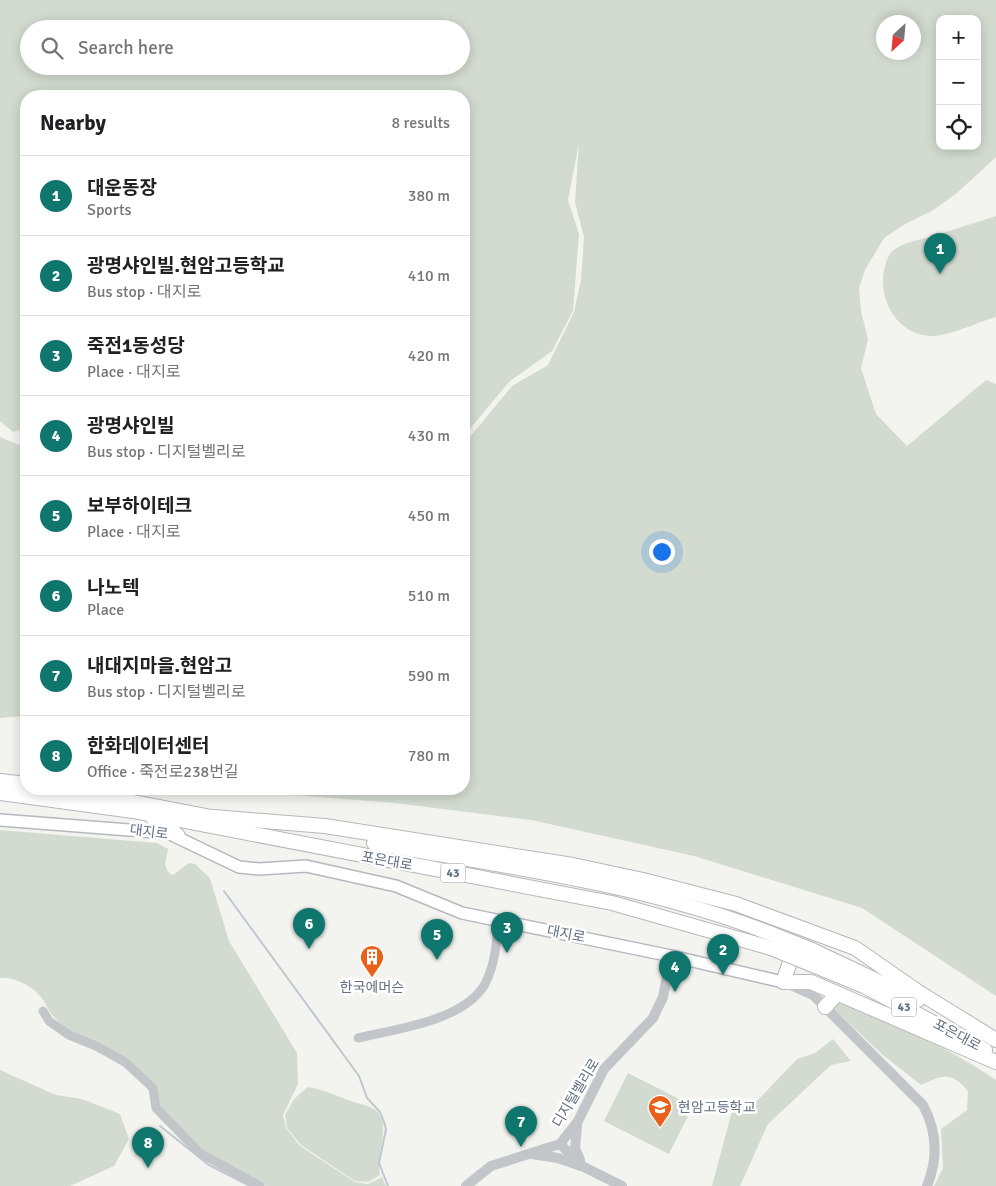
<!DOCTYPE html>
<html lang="en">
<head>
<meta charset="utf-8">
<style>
	body { margin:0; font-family:Signika,"Noto Sans KR",sans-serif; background:#f2f2f2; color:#202124 }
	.controls { position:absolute; right:15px; top:15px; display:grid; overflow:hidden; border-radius:10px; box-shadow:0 2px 12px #0003 }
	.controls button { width:45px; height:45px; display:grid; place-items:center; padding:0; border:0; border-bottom:1px solid #e0e0e0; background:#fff; color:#202124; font:25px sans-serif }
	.compass { position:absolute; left:876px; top:15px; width:45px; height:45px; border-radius:50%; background:#fff; box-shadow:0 2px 12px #0003; rotate:206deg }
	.you { position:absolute; left:661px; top:551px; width:18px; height:18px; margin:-12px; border:4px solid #fff; border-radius:50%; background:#1a73e8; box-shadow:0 0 0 8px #1a73e833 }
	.badge { display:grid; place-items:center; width:32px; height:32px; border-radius:50%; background:#0f766e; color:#fff; font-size:16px; font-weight:700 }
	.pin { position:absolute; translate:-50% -41px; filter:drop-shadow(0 1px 2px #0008) }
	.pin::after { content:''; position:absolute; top:26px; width:18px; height:15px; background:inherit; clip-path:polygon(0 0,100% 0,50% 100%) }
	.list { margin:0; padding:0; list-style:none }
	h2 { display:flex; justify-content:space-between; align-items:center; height:65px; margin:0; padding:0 20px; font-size:21px }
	h2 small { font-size:16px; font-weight:400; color:#757577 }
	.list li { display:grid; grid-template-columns:32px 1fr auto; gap:15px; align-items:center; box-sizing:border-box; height:80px; padding:0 20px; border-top:1px solid #e0e0e0 }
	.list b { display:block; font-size:19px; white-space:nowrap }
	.list p { margin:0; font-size:16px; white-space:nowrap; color:#757577 }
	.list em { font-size:16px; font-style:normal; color:#757577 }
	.icon { flex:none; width:28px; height:28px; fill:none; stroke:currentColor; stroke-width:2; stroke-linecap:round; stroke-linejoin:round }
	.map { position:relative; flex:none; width:996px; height:1186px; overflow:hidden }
	.search { position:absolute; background:#fff; box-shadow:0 2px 12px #0003; left:20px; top:20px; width:450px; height:55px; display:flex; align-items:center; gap:12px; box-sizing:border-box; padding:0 18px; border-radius:28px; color:#757577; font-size:19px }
	.panel { position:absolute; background:#fff; box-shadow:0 2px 12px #0003; left:20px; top:90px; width:450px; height:705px; border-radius:20px }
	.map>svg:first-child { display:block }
	.green { fill:#d3dbd0; fill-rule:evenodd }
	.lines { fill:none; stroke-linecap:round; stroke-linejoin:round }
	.stream { stroke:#bec8ce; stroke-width:2 }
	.secondary-casing { stroke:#b5b9be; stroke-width:14 }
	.trunk-casing { stroke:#b5b7bb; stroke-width:16 }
	.minor { stroke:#c3c6c9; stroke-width:9 }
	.tertiary { stroke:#c3c6c9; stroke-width:10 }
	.secondary { stroke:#fff; stroke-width:11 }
	.trunk { stroke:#fff; stroke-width:14 }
	.trunk-bridge-casing { stroke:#b5b7bb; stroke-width:16; stroke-linecap:butt }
	.trunk-bridge { stroke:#fff; stroke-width:14 }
	.labels { text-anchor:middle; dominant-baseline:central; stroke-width:5; stroke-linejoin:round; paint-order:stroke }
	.shield { fill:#fff; stroke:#909ba8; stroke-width:1 }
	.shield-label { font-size:12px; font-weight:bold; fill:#617082 }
	.street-label { font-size:14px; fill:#617082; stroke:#fff }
	.poi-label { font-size:14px; fill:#617082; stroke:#fff }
</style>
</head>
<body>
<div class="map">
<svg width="996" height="1186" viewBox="0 0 996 1186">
	<rect width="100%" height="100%" fill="#f3f4ef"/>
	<g class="green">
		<path d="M 0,0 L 996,0 L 996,157 L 957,193 L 932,211 L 905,224 L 884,238 L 865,270 L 859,288 L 861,311 L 868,339 L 861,368 L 876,414 L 907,446 L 986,380 L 996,384 L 996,996 L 862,908 L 694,856 L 531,820 L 395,803 L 254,792 L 249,789 L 464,789 L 464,444 L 512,386 L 548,365 L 574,312 L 581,280 L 584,237 L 575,202 L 579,143 L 568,200 L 579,234 L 573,311 L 552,351 L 509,382 L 464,436 L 464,96 L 26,96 L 26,428 L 13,432 L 0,421 ZM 940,19 L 977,19 L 977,146 L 940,146 ZM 884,22 L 914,22 L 914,52 L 884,52 ZM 29,29 L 461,29 L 461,66 L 29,66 Z"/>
		<path d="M 996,216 L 996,317 C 978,322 948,337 930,336 C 897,334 878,300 884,270 C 886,262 888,254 894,250 C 904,242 919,240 930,237 C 952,230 974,223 996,216 Z"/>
		<path d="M 0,437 L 26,448 L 26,716 L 0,718 Z"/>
		<path d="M 0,830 L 157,843 L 168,849 L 165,864 L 168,872 L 173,875 L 189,863 L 195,864 L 210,878 L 229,941 L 297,1053 L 298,1084 L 283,1115 L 286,1128 L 300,1146 L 355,1182 L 368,1184 L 382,1177 L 386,1186 L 266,1186 L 203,1151 L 159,1106 L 155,1086 C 123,1065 80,1044 53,1016 C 49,1012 47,1005 43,1000 C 36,988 14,976 0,978 Z"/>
		<path d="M 836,999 C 892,1022 946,1046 996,1080 L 996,1186 L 934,1186 L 943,1168 L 941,1129 L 967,1110 L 968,1091 C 951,1071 943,1075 921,1085 L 884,1056 L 836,1011 L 831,1005 Z"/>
		<path d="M 833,1039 L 851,1061 L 831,1065 L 768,1124 L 740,1186 L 712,1186 L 732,1111 L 756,1102 L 797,1059 L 815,1053 Z"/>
		<path d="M 0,1070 L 56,1095 L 82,1099 L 120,1114 L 129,1139 L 114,1166 L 70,1186 L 0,1186 Z"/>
		<path d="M 628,1073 L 693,1106 L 669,1154 L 604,1121 Z"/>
		<path d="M 308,1087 C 323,1089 334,1095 348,1100 C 363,1106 384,1105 383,1129 C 383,1145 377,1159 380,1175 L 368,1182 L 355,1181 L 301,1145 L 287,1128 L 285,1115 L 294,1099 Z"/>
	</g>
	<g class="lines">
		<g class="stream">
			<path d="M 224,891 L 359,1076 L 367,1098 L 380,1112 L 384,1122 L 386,1129 L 379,1163 L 388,1186"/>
			<path d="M 160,1126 L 209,1165 L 250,1186"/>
		</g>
		<g class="secondary-casing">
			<path id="secondary" d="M 0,820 L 168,833 L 239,867 L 259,869 L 306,866 L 396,886 L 462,913 L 671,956 L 783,982"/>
		</g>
		<g class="trunk-casing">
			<g id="trunk">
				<path d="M 0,781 L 26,784"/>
				<path d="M 66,789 L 222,819"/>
				<path d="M 0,793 L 133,811 L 612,903 L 771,948"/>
				<path d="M 214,817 L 325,826 L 573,865 L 643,880 L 736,904 L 855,948 L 920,993 L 996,1040"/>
				<path d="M 154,820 L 168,826 L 178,836"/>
				<path d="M 374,843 C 508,867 645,884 772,934"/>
				<path d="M 796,945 L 783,982 L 811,982 L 996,1062"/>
				<path d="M 812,950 L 918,1000"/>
				<path d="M 808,963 L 864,986 L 985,1050"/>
				<path d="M 825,1007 L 837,994"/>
			</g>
		</g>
		<g class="minor">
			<path d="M 43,1011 L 49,1021 L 69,1035 L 96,1046 L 125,1062 L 153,1088 L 156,1108 L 200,1153 L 260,1186"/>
			<path d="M 358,1038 C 396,1029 464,1021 485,984 C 495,965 497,942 498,921"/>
		</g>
		<g class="tertiary">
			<path d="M 788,984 L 813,995 L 923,1105 C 937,1131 938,1159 927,1186"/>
			<path d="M 577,1126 L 575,1148 L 580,1160"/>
			<path d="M 560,1144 L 582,1166 L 622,1186"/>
			<path d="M 532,1154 L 558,1158 L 581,1166"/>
			<path d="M 466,1186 L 491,1166 L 560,1144 L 578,1121 L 604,1069 L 653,1018 L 663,997 L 671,956"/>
		</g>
		<use href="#secondary" class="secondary"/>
		<use href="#trunk" class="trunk"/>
		<g class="trunk-bridge-casing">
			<g id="trunk-bridge">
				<path d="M 772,934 L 812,950"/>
				<path d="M 771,948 L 808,963"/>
			</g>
		</g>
		<use href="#trunk-bridge" class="trunk-bridge"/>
	</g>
	<defs>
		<g id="building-pin" transform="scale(1.25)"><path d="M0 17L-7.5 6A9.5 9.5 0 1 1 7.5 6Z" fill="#ea6019" stroke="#fff"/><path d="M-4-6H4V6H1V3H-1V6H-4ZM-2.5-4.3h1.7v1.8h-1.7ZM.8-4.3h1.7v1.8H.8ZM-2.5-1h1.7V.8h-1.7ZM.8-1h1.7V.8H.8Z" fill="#fff"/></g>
		<g id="school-pin" transform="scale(1.25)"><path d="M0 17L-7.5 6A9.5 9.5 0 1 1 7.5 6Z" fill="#ea6019" stroke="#fff"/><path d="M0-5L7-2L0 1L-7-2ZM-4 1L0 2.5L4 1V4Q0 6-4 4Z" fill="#fff"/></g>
	</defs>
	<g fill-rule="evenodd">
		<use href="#building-pin" x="372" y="957"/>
		<use href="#school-pin" x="660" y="1107"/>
	</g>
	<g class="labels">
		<g class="shield">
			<rect x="440.5" y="863.5" width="25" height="19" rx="4"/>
			<rect x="891.5" y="997.5" width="25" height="19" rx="4"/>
		</g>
		<g class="shield-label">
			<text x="453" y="873">43</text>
			<text x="904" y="1007">43</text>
		</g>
		<g class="street-label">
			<text transform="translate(149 832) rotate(7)">대지로</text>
			<text transform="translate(387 861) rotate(10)">포은대로</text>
			<text transform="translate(566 934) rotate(11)">대지로</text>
			<text transform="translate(957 1035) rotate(28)">포은대로</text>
			<text transform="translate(576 1093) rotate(-59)">디지털벨리로</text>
		</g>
		<g class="poi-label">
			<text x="372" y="987">한국에머슨</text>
			<text x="678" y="1107" text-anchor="start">현암고등학교</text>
		</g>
	</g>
</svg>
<div class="controls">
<button>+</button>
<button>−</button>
<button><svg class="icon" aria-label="locate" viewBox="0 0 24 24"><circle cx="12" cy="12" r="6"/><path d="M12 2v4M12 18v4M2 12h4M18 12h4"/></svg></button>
</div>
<svg class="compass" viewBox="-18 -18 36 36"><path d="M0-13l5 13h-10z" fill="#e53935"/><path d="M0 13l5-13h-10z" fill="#757577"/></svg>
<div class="you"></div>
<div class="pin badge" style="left:940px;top:274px">1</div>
<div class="pin badge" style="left:723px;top:975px">2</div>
<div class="pin badge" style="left:507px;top:953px">3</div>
<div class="pin badge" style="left:675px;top:992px">4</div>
<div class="pin badge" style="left:437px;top:960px">5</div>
<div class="pin badge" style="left:309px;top:949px">6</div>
<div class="pin badge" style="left:521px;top:1147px">7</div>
<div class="pin badge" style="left:148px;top:1168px">8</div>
<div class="search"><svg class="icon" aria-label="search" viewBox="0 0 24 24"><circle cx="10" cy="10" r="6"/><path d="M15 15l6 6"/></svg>Search here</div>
<section class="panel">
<h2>Nearby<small>8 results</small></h2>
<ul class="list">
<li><span class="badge">1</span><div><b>대운동장</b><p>Sports</p></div><em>380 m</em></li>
<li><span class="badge">2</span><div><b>광명샤인빌.현암고등학교</b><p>Bus stop · 대지로</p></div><em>410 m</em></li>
<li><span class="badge">3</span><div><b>죽전1동성당</b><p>Place · 대지로</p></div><em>420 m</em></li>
<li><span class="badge">4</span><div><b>광명샤인빌</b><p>Bus stop · 디지털벨리로</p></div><em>430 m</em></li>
<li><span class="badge">5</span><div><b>보부하이테크</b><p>Place · 대지로</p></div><em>450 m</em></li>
<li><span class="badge">6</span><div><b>나노텍</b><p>Place</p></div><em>510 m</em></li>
<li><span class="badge">7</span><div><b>내대지마을.현암고</b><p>Bus stop · 디지털벨리로</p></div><em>590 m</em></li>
<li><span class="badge">8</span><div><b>한화데이터센터</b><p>Office · 죽전로238번길</p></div><em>780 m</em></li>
</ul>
</section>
</div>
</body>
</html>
